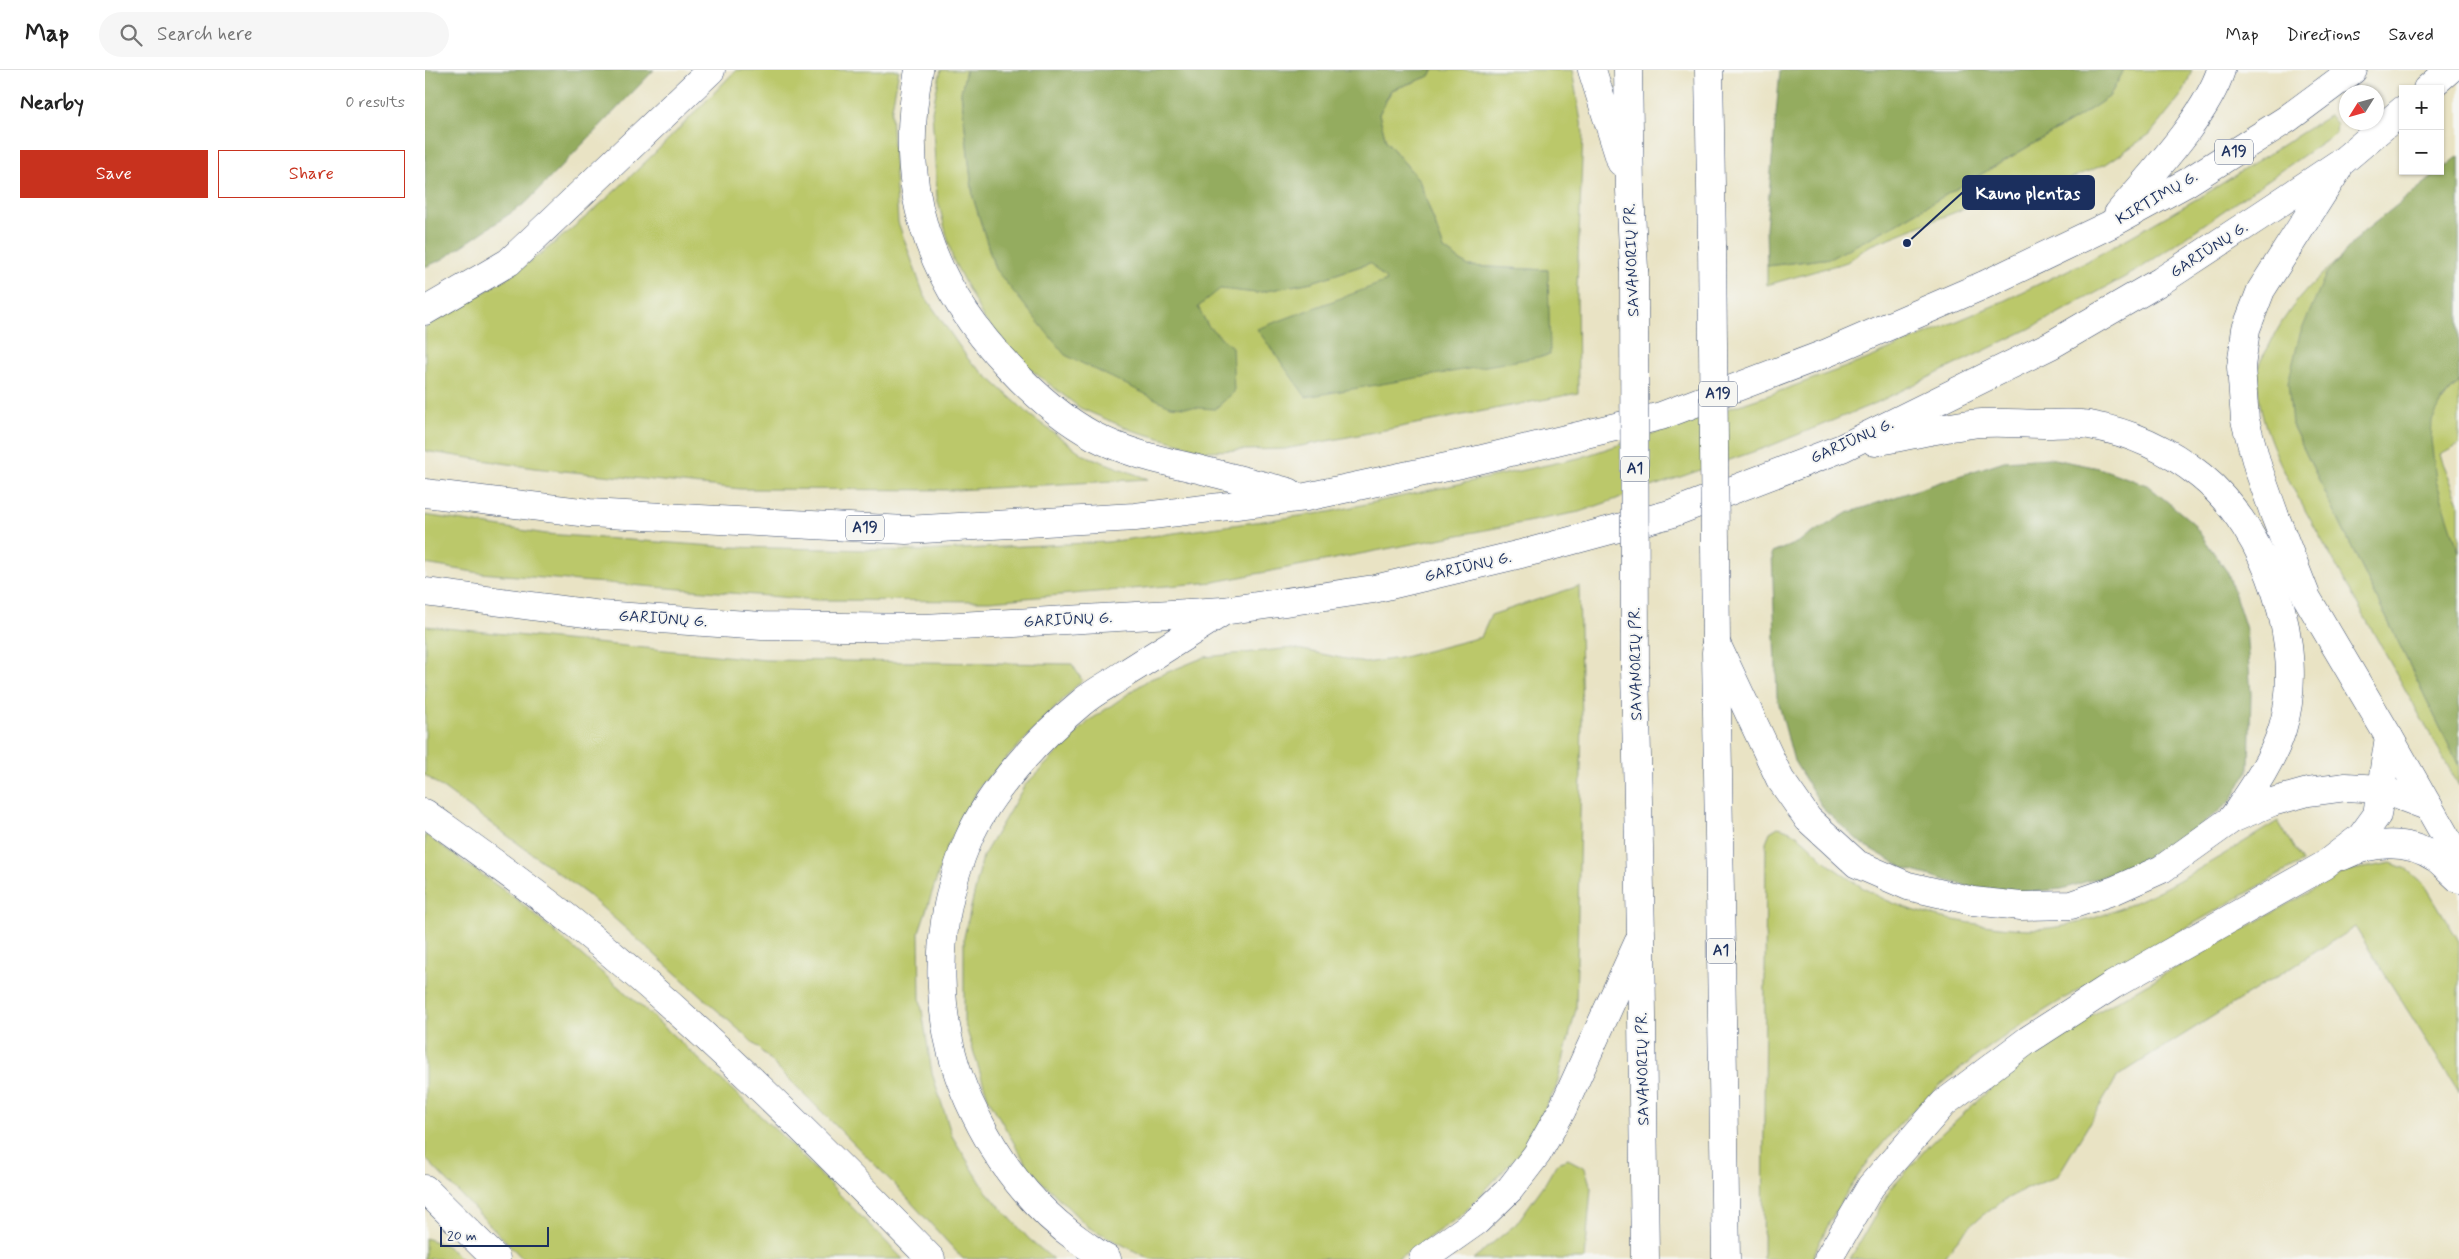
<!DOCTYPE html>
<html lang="en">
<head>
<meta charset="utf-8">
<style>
	body { margin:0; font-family:Mynerve,sans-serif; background:#f6f6f6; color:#222 }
	.controls { position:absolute; right:15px; top:15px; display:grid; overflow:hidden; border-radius:0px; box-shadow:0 1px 4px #0004 }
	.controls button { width:45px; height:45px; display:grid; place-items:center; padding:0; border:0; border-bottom:1px solid #e0e0e0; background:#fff; color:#222; font:25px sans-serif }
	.compass { position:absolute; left:1914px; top:15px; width:45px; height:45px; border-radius:50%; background:#fff; box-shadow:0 1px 4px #0004; rotate:233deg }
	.scale { position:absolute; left:15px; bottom:12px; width:109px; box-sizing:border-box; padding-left:5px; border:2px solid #1b2f5e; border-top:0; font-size:14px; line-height:18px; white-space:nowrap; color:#1b2f5e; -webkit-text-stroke:4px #f6f6f2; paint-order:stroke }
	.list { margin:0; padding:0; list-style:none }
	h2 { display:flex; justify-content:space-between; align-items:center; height:65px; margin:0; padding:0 20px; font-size:21px }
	h2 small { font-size:16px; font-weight:400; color:#767676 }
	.actions { display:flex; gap:10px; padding:15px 20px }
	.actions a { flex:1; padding:11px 0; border:1px solid #c8321e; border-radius:0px; text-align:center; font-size:18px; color:#c8321e }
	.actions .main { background:#c8321e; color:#fff }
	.icon { flex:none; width:28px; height:28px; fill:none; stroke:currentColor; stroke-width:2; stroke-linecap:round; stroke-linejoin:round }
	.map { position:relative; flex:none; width:2034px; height:1189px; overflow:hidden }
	header { display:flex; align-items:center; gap:30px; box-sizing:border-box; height:70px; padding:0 25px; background:#fff; border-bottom:1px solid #e0e0e0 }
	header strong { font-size:24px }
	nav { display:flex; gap:28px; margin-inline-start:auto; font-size:18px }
	.search { width:350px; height:45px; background:#f6f6f6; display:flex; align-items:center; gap:12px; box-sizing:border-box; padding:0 18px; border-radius:28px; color:#767676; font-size:19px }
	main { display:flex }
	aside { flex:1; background:#fff }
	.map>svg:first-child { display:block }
	.green { fill:#bbc86a; stroke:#6b7c64 }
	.forest { fill:#94ac5e; stroke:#586e5e }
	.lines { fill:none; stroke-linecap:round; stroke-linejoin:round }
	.minor-casing { stroke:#3a4a6d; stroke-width:29 }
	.trunk-casing { stroke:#3a4a6d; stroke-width:29 }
	.minor { stroke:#fff; stroke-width:28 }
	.trunk { stroke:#fff; stroke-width:28 }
	.trunk-bridge-casing { stroke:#3a4a6d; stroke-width:29; stroke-linecap:butt }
	.trunk-bridge { stroke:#fff; stroke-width:28 }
	.labels { text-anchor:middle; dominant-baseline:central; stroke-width:4; stroke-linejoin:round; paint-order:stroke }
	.shield { fill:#f6f6f2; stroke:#5d6b8a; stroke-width:1 }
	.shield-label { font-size:15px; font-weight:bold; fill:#1b2f5e }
	.street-label { font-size:16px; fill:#1b2f5e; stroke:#f6f6f2 }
	.leader { fill:none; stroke:#1b2f5e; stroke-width:2 }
	.callout-dot { fill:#1b2f5e; stroke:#f6f6f2; stroke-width:2 }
	.callout { fill:#1b2f5e; stroke:#1b2f5e; stroke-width:2 }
	.callout-label { font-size:18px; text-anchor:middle; font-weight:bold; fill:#fff }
</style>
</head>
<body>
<header>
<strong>Map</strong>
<div class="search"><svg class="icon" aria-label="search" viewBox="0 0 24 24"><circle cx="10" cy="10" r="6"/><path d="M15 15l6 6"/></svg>Search here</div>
<nav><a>Map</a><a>Directions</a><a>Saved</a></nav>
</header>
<main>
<aside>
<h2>Nearby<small>0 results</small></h2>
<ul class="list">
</ul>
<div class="actions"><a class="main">Save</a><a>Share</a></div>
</aside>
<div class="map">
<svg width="2034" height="1189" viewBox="0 0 2034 1189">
	<rect width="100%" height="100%" fill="#f6f6f2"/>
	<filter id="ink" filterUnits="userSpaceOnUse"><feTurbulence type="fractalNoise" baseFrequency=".02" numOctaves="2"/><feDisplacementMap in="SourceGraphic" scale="10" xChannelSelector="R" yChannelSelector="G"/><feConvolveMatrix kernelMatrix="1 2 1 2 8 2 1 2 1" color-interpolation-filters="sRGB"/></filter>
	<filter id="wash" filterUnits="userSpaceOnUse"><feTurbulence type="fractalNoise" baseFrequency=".0096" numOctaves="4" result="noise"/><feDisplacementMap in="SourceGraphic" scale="20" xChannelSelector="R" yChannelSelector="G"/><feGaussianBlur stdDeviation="1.12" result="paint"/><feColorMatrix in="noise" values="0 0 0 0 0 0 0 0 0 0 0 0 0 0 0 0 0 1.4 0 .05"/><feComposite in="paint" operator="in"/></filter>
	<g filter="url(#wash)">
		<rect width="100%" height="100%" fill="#e9e3c4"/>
		<g class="green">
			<path d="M 311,0 L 474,0 L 466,43 L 473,152 L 499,225 L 544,290 L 606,346 L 659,385 L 723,409 L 532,420 L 316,419 L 109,398 L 0,381 L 0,257 C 46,231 92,204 133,170 C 197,119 254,59 311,0 Z"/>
			<path d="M 516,0 L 541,0 L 536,23 L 548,127 L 570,199 L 807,277 L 783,256 L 773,237 L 795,218 L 831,223 L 887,212 L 945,193 L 962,211 L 1123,200 L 1043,196 L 1019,179 L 994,110 L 961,71 L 954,44 L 967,20 L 1005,6 L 1008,0 L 1147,0 L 1158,63 L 1152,217 L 1153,323 L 860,379 L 781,381 L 706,360 L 655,338 L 601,296 L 559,249 L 528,190 L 512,127 L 507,41 Z"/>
			<path d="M 1699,0 L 1767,0 L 1758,23 L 1725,64 L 1681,94 L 1637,112 L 1561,130 L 1444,176 L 1422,192 L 1342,215 L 1342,196 L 1406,188 L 1473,153 L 1647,51 L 1684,27 Z"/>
			<path d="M 1905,45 L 1912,54 L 1911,63 L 1713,200 L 1604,259 L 1451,333 L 1345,376 L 1154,442 L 789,512 L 564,531 L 393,530 L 55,503 L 0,494 L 0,445 L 121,464 L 302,477 L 496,481 L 683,472 L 904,442 L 1154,388 L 1344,325 L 1440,290 L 1570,235 L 1668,188 L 1782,123 Z"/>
			<path d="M 1915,188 L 1901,204 L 1867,355 L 2034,696 L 2034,716 L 1865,413 C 1848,379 1828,336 1834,296 C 1835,290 1841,282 1844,276 C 1861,239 1885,214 1915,188 Z"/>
			<path d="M 2034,312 L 2034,375 L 2015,385 L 2034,433 L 2034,482 C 2024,452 1996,380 2007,350 C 2013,335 2023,324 2034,312 Z"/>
			<path d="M 1154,516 L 1157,650 L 1151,939 L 1131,1018 L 1094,1084 L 1037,1145 L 972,1189 L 725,1189 L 663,1157 L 604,1099 L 563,1028 L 539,951 L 539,867 L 558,786 L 600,715 L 664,651 L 723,610 L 780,587 L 868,578 L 940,593 L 975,588 L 1056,567 L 1066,545 Z"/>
			<path d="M 0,556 L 340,590 L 647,594 L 657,610 L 554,717 L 522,777 L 494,862 L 495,928 L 507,1003 L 527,1066 L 561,1121 L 604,1169 L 628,1189 L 538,1189 L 472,1117 L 322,967 L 163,825 L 0,705 Z"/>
			<path d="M 1853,751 L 1877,792 C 1818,825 1759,859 1700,893 C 1564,971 1452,1039 1387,1189 L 1338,1189 L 1341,772 L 1345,762 L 1353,757 C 1378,762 1390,785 1410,799 C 1423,808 1437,818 1451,825 C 1477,839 1507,846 1534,851 C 1562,856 1597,861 1625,858 C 1701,849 1789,790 1853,751 Z"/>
			<path d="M 0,764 L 95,832 L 225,944 L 356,1065 L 478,1189 L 98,1189 L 0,1088 Z"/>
			<path d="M 1966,793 L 1981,799 L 2000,815 L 2034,871 L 2034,1022 L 1930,857 L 1693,1006 L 1632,1107 C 1586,1122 1545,1146 1519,1189 L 1425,1189 L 1465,1120 L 1505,1074 L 1582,1004 L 1639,961 L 1921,801 Z"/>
			<path d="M 1143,1089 L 1160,1098 L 1166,1118 L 1160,1189 L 1048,1189 L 1091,1154 L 1119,1115 L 1132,1093 Z"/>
			<path d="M 0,1168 L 20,1175 L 37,1189 L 0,1189 Z"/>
		</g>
		<g class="forest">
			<path d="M 0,0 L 229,0 L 102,132 L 18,189 L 0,197 Z"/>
			<path d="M 541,0 L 1008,0 L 1005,6 L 966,20 L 954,44 L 961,71 L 994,110 L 1019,179 L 1043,196 L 1123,200 L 1125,285 L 881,327 L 832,259 L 962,211 L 945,193 L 887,212 L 831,223 L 795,219 L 773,237 L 783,256 L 807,277 L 809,322 L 790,339 L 745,336 L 640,285 L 570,199 L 548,127 L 536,22 Z"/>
			<path d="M 1355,0 L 1699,0 L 1684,27 L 1647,51 L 1473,153 L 1406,188 L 1342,196 L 1341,158 Z"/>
			<path d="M 2034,86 L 2034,312 L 2018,329 L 2007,351 L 2006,370 L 2011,410 L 2034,482 L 2034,696 L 1867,355 L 1863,313 L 1875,264 L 1901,204 L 1937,163 Z"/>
			<path d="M 1624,388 L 1674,398 L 1722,415 L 1767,452 L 1803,503 L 1821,559 L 1826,624 L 1824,698 L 1806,731 L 1775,756 L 1728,786 L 1686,804 L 1637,819 L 1594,823 L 1545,817 L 1481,799 L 1437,774 L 1400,741 L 1369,691 L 1352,627 L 1347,483 L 1371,473 L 1422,443 L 1579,391 Z"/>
		</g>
	</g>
	<g filter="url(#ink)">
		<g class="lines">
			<g class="minor-casing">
				<g id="minor">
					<path d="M 1964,667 L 2034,790"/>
					<path d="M 0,1119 L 71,1189"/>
				</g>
			</g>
			<g class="trunk-casing">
				<g id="trunk">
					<path d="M 494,0 C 471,117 503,211 584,297 C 608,323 638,349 669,366 C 703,384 740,391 777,400 C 806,407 835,415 864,422"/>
					<path d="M 1167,0 L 1196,92"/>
					<path d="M 1203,0 L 1205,120 L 1209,199"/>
					<path d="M 1284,0 L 1287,175"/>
					<path d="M 2002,19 L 2024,0"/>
					<path d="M 1693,144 C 1725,105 1781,47 1796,0"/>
					<path d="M 0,241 L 84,192 L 286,0"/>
					<path d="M 1450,372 C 1482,366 1514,358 1546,354 C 1570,351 1595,354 1618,354 C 1633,354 1650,352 1664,355 C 1705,362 1744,380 1776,406 C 1842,459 1883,578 1857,660 C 1847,692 1826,721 1807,749"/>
					<path d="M 0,423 L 164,443 L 481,460 L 710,447 L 881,427 L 1036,394 L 1236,346 L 1402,283 L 1559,215 L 1684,155 L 1761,113 L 1862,49 L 1928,0"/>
					<path d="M 0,522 L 176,545 L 337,556 L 500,558 L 798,541 L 949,519 L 1108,481 L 1245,444 L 1417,378 L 1626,275 L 1736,211 L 1835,146 L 1919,90 L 1978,40"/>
					<path d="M 1291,573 L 1355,709 L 1383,749 L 1432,794 L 1483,816 L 1548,831 L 1596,836 L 1646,835 L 1690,820 L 1737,799 L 1807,749 L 1847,732 L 1883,722 L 1921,717 L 1956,719 L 2004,737"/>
					<path d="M 1291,582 L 1301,1189"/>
					<path d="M 1210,598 L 1216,865 L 1220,1189"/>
					<path d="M 0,743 C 50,779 101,815 149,853 C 276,955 392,1072 506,1189"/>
					<path d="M 1918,786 C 1948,771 1982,769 2011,788 C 2019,794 2026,802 2034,809"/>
					<path d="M 682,1189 C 672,1184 664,1177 655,1171 C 608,1138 575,1095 550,1044 C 507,959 506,858 543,770 C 564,721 616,666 656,633 C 670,621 687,613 701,603 C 733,583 765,563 796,543"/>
					<path d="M 998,1189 L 1052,1151 L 1085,1119 L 1112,1084 L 1137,1040 L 1213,873"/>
					<path d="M 1403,1189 L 1446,1116 L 1519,1033 L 1603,970 L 1688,915 L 1898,796 L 1936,767 L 1952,745 L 1964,667 L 1882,528 L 1850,446 L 1833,398 L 1820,350 L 1816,297 L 1821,259 L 1836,220 L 1913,99"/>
				</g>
			</g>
			<use href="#minor" class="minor"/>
			<use href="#trunk" class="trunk"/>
			<g class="trunk-bridge-casing">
				<g id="trunk-bridge">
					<path d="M 1287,175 L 1291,573"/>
					<path d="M 1209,199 L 1210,598"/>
				</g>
			</g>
			<use href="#trunk-bridge" class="trunk-bridge"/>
		</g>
	</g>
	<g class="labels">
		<g class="shield">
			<rect x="1790" y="69.5" width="38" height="25" rx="4"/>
			<rect x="1274" y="311.5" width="38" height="25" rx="4"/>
			<rect x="1196" y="386.5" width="28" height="25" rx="4"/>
			<rect x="421" y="445.5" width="38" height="25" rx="4"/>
			<rect x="1282" y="868.5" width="28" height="25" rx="4"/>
		</g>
		<g class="shield-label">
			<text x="1809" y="82">A19</text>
			<text x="1293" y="324">A19</text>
			<text x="1210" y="399">A1</text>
			<text x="440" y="458">A19</text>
			<text x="1296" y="881">A1</text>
		</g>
		<g class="street-label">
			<text transform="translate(1732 128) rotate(-30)">KIRTIMŲ G.</text>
			<text transform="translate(1784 180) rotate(-33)">GARIŪNŲ G.</text>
			<text transform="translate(1207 190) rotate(-92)">SAVANORIŲ PR.</text>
			<text transform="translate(1427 371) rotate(-24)">GARIŪNŲ G.</text>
			<text transform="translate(1043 497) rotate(-13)">GARIŪNŲ G.</text>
			<text transform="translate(238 549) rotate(4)">GARIŪNŲ G.</text>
			<text transform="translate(643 550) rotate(-3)">GARIŪNŲ G.</text>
			<text transform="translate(1211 594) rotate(-91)">SAVANORIŲ PR.</text>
			<text transform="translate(1218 999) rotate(-91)">SAVANORIŲ PR.</text>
		</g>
	</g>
	<path class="leader" d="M1482 173L1538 122"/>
	<circle class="callout-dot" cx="1482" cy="173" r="5"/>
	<rect class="callout" x="1538" y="106" width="131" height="33" rx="5"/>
	<g class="callout-label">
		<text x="1603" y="129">Kauno plentas</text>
	</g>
</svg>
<div class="controls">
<button>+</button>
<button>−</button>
</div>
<svg class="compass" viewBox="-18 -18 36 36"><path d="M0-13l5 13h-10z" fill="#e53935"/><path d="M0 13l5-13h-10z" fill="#767676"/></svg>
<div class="scale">20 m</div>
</div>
</main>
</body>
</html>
